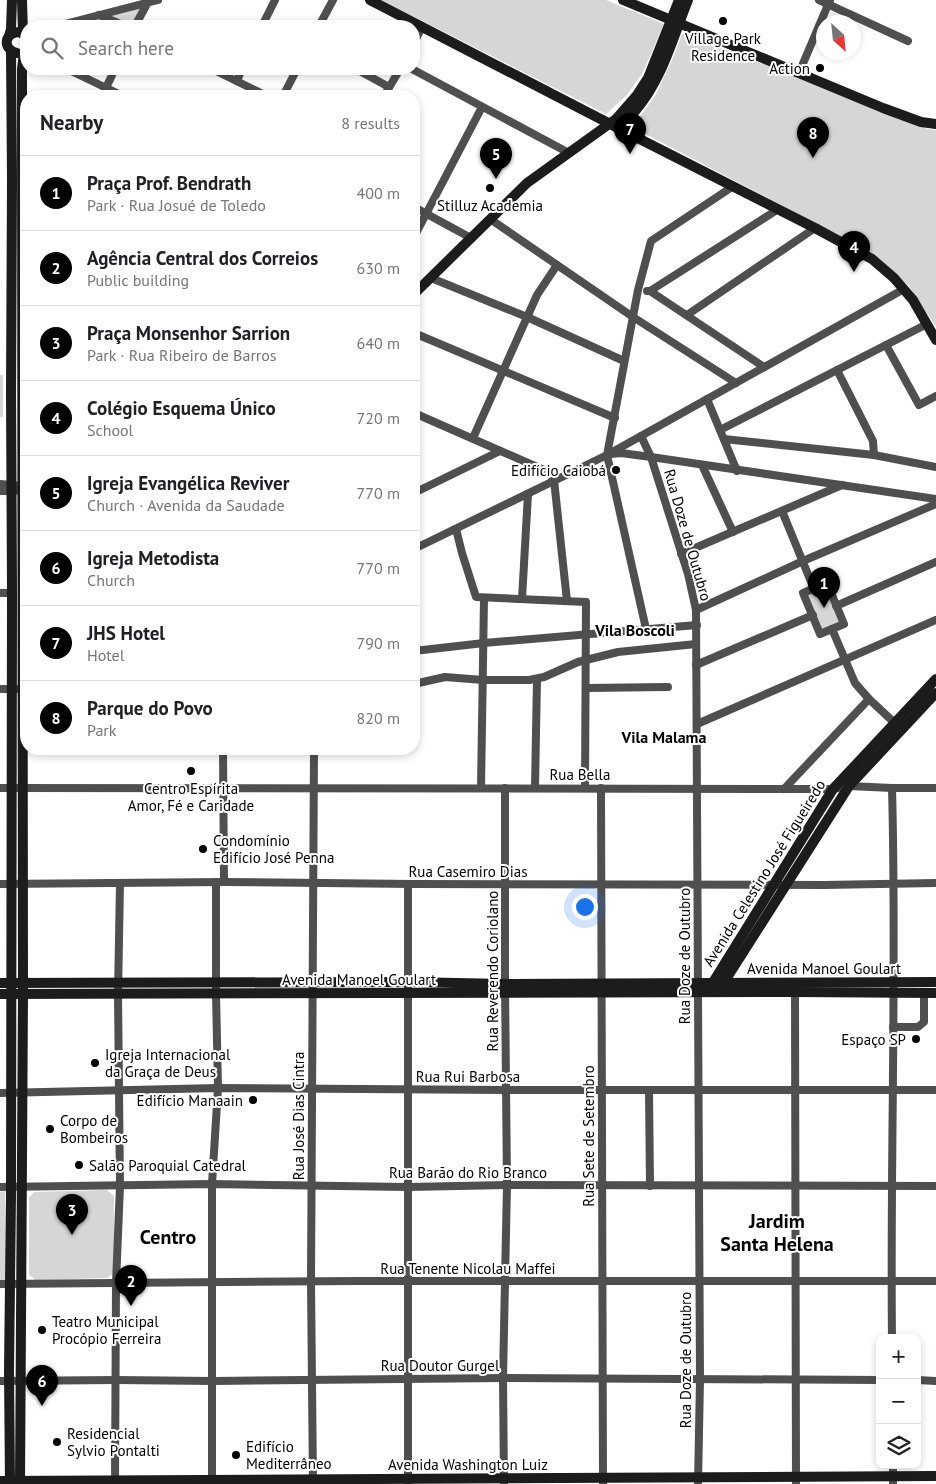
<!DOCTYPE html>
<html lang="en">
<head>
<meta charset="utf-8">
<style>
	body { margin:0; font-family:"PT Sans",sans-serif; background:#f2f2f2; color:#202124 }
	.controls { position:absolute; right:15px; bottom:15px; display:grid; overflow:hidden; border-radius:10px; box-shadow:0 2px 8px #0003 }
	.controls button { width:45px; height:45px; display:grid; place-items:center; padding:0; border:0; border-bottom:1px solid #e0e0e0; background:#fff; color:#202124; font:25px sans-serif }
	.compass { position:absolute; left:816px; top:15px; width:45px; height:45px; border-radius:50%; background:#fff; box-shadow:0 2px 8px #0003; rotate:153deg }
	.you { position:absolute; left:584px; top:906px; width:18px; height:18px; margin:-12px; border:4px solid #fff; border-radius:50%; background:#1a73e8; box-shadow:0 0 0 8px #1a73e833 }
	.badge { display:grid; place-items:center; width:32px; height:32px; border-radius:50%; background:#000; color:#fff; font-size:16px; font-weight:700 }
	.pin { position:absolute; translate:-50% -41px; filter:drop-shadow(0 1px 2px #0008) }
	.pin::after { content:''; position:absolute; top:26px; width:18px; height:15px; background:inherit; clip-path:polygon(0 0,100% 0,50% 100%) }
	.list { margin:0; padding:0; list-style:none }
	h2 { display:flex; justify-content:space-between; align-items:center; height:65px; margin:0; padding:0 20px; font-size:21px }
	h2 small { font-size:16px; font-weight:400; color:#757577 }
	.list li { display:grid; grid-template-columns:32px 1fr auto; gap:15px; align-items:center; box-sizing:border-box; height:75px; padding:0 20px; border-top:1px solid #e0e0e0 }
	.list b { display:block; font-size:19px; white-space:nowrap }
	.list p { margin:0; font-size:16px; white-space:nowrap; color:#757577 }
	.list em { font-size:16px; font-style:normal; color:#757577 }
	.icon { flex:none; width:28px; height:28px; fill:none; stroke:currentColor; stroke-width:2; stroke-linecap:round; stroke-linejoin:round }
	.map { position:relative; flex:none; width:936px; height:1484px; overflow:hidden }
	.search { position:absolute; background:#fff; box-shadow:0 2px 8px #0003; left:20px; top:20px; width:400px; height:55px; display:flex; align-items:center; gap:12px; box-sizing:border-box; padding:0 18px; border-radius:20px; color:#757577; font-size:19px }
	.panel { position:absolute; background:#fff; box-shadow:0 2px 8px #0003; left:20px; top:90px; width:400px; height:665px; border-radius:20px }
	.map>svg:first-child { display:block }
	.green { fill:#d6d6d6 }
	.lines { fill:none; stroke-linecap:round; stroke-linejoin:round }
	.street { stroke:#4f4f4f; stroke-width:8 }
	.secondary { stroke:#1c1c1c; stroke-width:10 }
	.poi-dot { fill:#000; stroke:#fff; stroke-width:2 }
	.labels { text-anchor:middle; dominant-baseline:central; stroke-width:4; stroke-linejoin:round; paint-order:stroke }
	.poi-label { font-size:15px; fill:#000; stroke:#fff; text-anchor:start }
	.street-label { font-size:15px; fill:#000; stroke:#fff }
	.neighbourhood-label { font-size:16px; font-weight:bold; fill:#000; stroke:#fff }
	.district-label { font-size:20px; font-weight:bold; fill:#000; stroke:#fff }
</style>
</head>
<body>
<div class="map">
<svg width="936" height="1484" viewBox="0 0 936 1484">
	<rect width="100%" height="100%" fill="#fff"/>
	<g class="green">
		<path d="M 381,0 L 606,0 L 664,24 L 642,74 L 626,96 L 606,114 Z"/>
		<path d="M 148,2 L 135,26 L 125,26 L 99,15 Z"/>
		<path d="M 683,32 L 879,111 L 928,129 L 936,130 L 936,327 L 909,286 L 871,252 L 632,127 L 655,96 L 672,60 Z"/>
		<rect x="0" y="375" width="3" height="42"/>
		<path d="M 825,587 L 841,622 L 822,630 L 807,594 Z"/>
		<path d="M 107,1190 L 114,1196 L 114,1272 L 108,1278 L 35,1280 L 29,1274 L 29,1198 L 34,1192 Z"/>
		<path d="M 5,1191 L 6,1280 L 0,1280 L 0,1192 Z"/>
	</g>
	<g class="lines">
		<g class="street">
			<path d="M 819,0 L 908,41"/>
			<path d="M 99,15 L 125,26"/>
			<path d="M 57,26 L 158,0"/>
			<path d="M 135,26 L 148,2"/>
			<path d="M 262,26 L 275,0"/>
			<path d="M 319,26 L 333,0"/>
			<path d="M 414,43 L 422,27"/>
			<path d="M 67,69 L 123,96"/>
			<path d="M 212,69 L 267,96"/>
			<path d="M 356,69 L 389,87"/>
			<path d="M 412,69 L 569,153"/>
			<path d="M 799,73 L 830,0"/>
			<path d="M 237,81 L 242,69"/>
			<path d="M 102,96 L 115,69"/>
			<path d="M 283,96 L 297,69"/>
			<path d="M 384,96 L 400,69"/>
			<path d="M 414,207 L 471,238"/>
			<path d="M 490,219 L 633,317 L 736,383"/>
			<path d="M 414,237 L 482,107"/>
			<path d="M 431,278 L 527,317 L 624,361"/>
			<path d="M 647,291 L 650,291 L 764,367"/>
			<path d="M 650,291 L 777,210"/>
			<path d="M 687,315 L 815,228"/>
			<path d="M 414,333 L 615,418"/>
			<path d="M 886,345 L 919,405 L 936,396"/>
			<path d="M 837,370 L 873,441 L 874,455"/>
			<path d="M 707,399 L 737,471"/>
			<path d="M 414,413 L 544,470 L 551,475 L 554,480 L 567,601"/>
			<path d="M 720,430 L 927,324"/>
			<path d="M 641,436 L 651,457 L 688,574 L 696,610 L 700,1379 L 698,1484"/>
			<path d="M 473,438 L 537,295 L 557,265"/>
			<path d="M 724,439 L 874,455 L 936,467"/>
			<path d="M 611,454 L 621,453 L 651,457 L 936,499"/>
			<path d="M 702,465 L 733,532"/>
			<path d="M 0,484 L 22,486"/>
			<path d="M 0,491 L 15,491"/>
			<path d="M 414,493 L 500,451"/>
			<path d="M 782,511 L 814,589"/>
			<path d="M 456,529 L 462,553 L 476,597 L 586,602 L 585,788"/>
			<path d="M 414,549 L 607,455 L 904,289"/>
			<path d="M 681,554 L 842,485"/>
			<path d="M 827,583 L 844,624 L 820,634 L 803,593 Z"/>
			<path d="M 0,593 L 12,593"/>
			<path d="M 522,599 L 528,494"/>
			<path d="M 836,606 L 936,562"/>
			<path d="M 696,610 L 803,561 L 936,504"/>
			<path d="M 646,629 L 607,455 L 638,290 L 651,241 L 732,187"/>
			<path d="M 832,629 L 855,683 L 869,699 L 899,727"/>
			<path d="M 414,651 L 484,643 L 697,625"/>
			<path d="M 696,665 L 813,615"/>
			<path d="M 414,684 L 445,677 L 483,680 L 529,680 L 544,677 L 578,662 L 618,652 L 696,644"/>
			<path d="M 586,688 L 668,687"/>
			<path d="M 0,689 L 17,689"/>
			<path d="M 697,724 L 936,620"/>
			<path d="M 223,749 L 224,882"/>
			<path d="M 0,788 L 833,789 L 849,786 L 892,788 L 936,788"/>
			<path d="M 481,788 L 484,598"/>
			<path d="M 535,788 L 537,679"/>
			<path d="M 601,788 L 603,1484"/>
			<path d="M 784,789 L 869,699"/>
			<path d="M 0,884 L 224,882 L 413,884 L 824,885 L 936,883"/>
			<path d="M 408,884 L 408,1484"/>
			<path d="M 795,992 L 796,1484"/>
			<path d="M 893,1027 L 918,1027 L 924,1022 L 924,993"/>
			<path d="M 649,1090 L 650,1186"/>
			<path d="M 0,1093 L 218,1088 L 505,1090 L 936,1090"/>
			<path d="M 0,1187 L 212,1184 L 408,1187 L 507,1185 L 936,1186"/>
			<path d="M 0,1284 L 356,1281 L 936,1281"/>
			<path d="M 892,1338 C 890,1155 897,971 892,788"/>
			<path d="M 917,1380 L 936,1381"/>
			<path d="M 0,1381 L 116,1380 L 213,1381 L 503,1378 L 880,1380"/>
			<path d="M 893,1465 L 893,1484"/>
			<path d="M 115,1484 L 116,1283 L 120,1186 L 118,994 L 120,883"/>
			<path d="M 212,1484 L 212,1184 L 218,1088 L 216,993 L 216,882"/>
			<path d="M 313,1484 L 311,1282 L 314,749"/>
			<path d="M 504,1484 L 503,1378 L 507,1185 L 505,984 L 505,788"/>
		</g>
		<g class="secondary">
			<path d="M 22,0 L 23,33"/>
			<path d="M 370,0 L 616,127 L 815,228 L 872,259 L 894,278 L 913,300 L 936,340"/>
			<path d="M 623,0 L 883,108 L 921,122 L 936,124"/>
			<path d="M 9,36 L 11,29 L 12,0"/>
			<path d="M 17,53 C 2,49 4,33 19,32 L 26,36"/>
			<path d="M 616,127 C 625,123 630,117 636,110 C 663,78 673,37 688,0"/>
			<path d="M 414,294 L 527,183 L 616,119 L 637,95 L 648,78 L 679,0"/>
			<path d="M 0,983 L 408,982 L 505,984 L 936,982"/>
			<path d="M 707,987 L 712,984 L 833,789 L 936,679"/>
			<path d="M 721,987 L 849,786 L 936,693"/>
			<path d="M 0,994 L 795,992 L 936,993"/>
			<path d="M 0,1481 L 936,1476"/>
			<path d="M 10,1484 L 9,1371 L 11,1195 L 12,593 L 11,393 L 12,179 L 11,51"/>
			<path d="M 20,1484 L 23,994 L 22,69 L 24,52"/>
		</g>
	</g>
	<g class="poi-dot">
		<circle cx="723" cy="21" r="5"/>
		<circle cx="820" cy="68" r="5"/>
		<circle cx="490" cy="188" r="5"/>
		<circle cx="616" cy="470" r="5"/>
		<circle cx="191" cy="771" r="5"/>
		<circle cx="203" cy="849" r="5"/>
		<circle cx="916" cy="1039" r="5"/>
		<circle cx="95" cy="1063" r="5"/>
		<circle cx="253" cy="1100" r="5"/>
		<circle cx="50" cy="1129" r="5"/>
		<circle cx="79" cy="1165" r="5"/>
		<circle cx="42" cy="1330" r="5"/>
		<circle cx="57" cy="1442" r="5"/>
		<circle cx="236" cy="1455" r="5"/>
	</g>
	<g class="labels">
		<g class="poi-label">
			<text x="723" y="38" text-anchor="middle">Village Park<tspan x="723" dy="17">Residence</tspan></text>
			<text x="810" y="68" text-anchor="end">Action</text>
			<text x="490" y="205" text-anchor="middle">Stilluz Academia</text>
			<text x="606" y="470" text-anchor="end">Edifício Caiobá</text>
			<text x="191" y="788" text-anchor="middle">Centro Espírita<tspan x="191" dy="17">Amor, Fé e Caridade</tspan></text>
			<text x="213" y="840">Condomínio<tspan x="213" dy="17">Edifício José Penna</tspan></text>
			<text x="906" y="1039" text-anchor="end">Espaço SP</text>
			<text x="105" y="1054">Igreja Internacional<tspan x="105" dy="17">da Graça de Deus</tspan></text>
			<text x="243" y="1100" text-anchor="end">Edifício Manaain</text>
			<text x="60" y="1120">Corpo de<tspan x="60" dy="17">Bombeiros</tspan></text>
			<text x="89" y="1165">Salão Paroquial Catedral</text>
			<text x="52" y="1321">Teatro Municipal<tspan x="52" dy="17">Procópio Ferreira</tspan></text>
			<text x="67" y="1433">Residencial<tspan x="67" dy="17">Sylvio Pontalti</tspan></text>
			<text x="246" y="1446">Edifício<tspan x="246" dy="17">Mediterrâneo</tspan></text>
		</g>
		<g class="street-label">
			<text transform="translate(688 535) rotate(74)">Rua Doze de Outubro</text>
			<text x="580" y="774">Rua Bella</text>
			<text x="468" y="871">Rua Casemiro Dias</text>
			<text transform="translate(764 873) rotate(-58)">Avenida Celestino José Figueiredo</text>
			<text transform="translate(684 956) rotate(-90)">Rua Doze de Outubro</text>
			<text x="824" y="968">Avenida Manoel Goulart</text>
			<text transform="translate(492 971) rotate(-90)">Rua Reverendo Coriolano</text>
			<text x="359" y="979">Avenida Manoel Goulart</text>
			<text x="468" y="1076">Rua Rui Barbosa</text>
			<text transform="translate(298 1116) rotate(-90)">Rua José Dias Cintra</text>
			<text transform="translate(588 1136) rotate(-90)">Rua Sete de Setembro</text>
			<text x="468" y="1172">Rua Barão do Rio Branco</text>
			<text x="468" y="1268">Rua Tenente Nicolau Maffei</text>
			<text transform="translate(685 1360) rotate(-90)">Rua Doze de Outubro</text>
			<text x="440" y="1365">Rua Doutor Gurgel</text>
			<text x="468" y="1464">Avenida Washington Luiz</text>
		</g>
		<g class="neighbourhood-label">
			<text x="635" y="630">Vila Boscoli</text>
			<text x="664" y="737">Vila Malama</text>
		</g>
		<g class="district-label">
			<text x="777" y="1221">Jardim<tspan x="777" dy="23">Santa Helena</tspan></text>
			<text x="168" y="1237">Centro</text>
		</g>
	</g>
</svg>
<div class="controls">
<button>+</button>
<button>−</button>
<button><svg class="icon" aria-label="layers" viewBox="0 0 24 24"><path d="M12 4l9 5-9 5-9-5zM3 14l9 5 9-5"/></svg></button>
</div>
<svg class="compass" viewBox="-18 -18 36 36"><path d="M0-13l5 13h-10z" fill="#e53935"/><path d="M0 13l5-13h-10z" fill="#757577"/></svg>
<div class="you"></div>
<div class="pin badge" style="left:824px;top:608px">1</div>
<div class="pin badge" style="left:131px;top:1306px">2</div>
<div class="pin badge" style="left:72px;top:1235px">3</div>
<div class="pin badge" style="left:854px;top:272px">4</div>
<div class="pin badge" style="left:496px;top:179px">5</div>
<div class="pin badge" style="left:42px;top:1406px">6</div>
<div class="pin badge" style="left:630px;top:154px">7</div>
<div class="pin badge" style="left:813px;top:158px">8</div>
<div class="search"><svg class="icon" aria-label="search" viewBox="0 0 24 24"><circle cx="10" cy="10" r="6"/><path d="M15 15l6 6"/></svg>Search here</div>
<section class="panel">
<h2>Nearby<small>8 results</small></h2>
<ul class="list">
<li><span class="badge">1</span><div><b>Praça Prof. Bendrath</b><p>Park · Rua Josué de Toledo</p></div><em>400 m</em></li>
<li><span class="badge">2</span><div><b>Agência Central dos Correios</b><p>Public building</p></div><em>630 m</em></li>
<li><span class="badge">3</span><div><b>Praça Monsenhor Sarrion</b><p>Park · Rua Ribeiro de Barros</p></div><em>640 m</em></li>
<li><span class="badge">4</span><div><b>Colégio Esquema Único</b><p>School</p></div><em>720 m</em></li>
<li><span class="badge">5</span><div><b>Igreja Evangélica Reviver</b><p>Church · Avenida da Saudade</p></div><em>770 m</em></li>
<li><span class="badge">6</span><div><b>Igreja Metodista</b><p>Church</p></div><em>770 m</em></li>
<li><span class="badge">7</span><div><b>JHS Hotel</b><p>Hotel</p></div><em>790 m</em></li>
<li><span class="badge">8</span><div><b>Parque do Povo</b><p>Park</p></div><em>820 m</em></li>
</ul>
</section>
</div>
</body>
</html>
